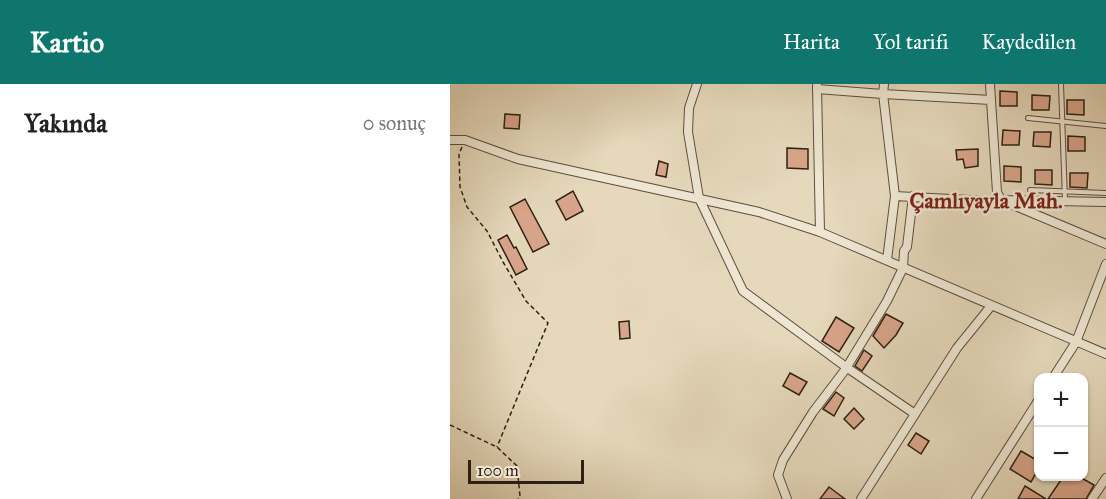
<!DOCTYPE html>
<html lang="tr">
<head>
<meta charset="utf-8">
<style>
	body { margin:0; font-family:"IM FELL Great Primer",serif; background:#f6f6f6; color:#222 }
	.controls { position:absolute; right:18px; bottom:18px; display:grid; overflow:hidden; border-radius:12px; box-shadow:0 2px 4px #0004 }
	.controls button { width:54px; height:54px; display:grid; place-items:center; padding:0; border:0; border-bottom:2px solid #e0e0e0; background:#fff; color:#222; font:30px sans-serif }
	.scale { position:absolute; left:18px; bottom:15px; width:116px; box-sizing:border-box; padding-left:6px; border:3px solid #2e2012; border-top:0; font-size:16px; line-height:21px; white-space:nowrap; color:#2e2012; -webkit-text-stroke:4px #eee6d3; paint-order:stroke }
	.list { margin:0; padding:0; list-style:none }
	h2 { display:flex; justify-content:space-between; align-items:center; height:78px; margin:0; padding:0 24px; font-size:26px }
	h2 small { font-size:20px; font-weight:400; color:#767676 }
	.map { position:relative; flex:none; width:656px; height:415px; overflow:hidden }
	header { display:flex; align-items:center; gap:36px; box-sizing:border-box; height:84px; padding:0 30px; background:#0f766e; color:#fff }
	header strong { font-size:28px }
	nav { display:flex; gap:33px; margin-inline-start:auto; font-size:21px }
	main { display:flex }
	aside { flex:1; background:#fff }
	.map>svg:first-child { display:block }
	.building { fill:#d8a58a; stroke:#2e2012; stroke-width:1.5 }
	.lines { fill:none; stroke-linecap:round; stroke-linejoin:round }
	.service-casing { stroke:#5c4e3c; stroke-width:6 }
	.minor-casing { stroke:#5c4e3c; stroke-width:10 }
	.path { stroke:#2e2012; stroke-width:1.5; stroke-dasharray:4.5 3; stroke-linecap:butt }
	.service { stroke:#eee6d3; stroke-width:4 }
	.minor { stroke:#eee6d3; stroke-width:8 }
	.labels { text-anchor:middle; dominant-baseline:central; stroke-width:5; stroke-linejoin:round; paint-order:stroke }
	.district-label { font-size:22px; font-weight:bold; fill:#7a1f14; stroke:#eee6d3 }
</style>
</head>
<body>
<header>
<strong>Kartio</strong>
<nav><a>Harita</a><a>Yol tarifi</a><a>Kaydedilen</a></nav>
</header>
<main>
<aside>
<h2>Yakında<small>0 sonuç</small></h2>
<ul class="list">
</ul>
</aside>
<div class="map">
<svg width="656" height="415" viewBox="0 0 656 415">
	<rect width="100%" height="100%" fill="#e5d8bb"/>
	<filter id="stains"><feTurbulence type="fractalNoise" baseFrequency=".00333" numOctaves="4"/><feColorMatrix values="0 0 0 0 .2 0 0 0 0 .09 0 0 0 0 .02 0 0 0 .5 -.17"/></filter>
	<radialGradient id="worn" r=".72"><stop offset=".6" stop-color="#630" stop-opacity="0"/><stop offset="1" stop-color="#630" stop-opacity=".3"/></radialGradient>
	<g class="building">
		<path d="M 550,7 L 567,8 L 567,22 L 550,22 Z"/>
		<path d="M 582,11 L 600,12 L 599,26 L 582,26 Z"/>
		<path d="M 617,16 L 634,16 L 634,31 L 617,30 Z"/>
		<path d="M 55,30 L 70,31 L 69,45 L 54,44 Z"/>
		<path d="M 553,46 L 570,47 L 569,61 L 552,61 Z"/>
		<path d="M 584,48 L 601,48 L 600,63 L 583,62 Z"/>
		<path d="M 618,52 L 635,53 L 635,67 L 618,67 Z"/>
		<path d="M 337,64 L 358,65 L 358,85 L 337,84 Z"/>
		<path d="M 528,65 L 528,82 L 515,84 L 513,75 L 507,76 L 506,66 Z"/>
		<path d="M 209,77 L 218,80 L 216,93 L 206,91 Z"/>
		<path d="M 554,82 L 571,83 L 571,98 L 554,97 Z"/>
		<path d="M 585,86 L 602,86 L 602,101 L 585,100 Z"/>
		<path d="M 620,89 L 638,89 L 637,104 L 620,103 Z"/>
		<path d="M 123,107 L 133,127 L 116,136 L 106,117 Z"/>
		<path d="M 75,115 L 99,160 L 83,168 L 60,123 Z"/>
		<path d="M 57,151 L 64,164 L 66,163 L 77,185 L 66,191 L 48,156 Z"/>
		<path d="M 436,230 L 453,239 L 446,251 L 434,264 L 423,252 Z"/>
		<path d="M 386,233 L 404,244 L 389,268 L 372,257 Z"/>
		<path d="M 179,237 L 180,254 L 170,255 L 169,238 Z"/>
		<path d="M 414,266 L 422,272 L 412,287 L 405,282 Z"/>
		<path d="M 340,289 L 357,298 L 349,311 L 333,302 Z"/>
		<path d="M 386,308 L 394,314 L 384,332 L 373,325 Z"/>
		<path d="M 404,324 L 414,335 L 404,345 L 394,335 Z"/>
		<path d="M 466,349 L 479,357 L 471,370 L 458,361 Z"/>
		<path d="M 571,367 L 588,377 L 588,386 L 581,398 L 560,385 Z"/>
		<path d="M 613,393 L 630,393 L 644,401 L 636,415 L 598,415 Z"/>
		<path d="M 575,402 L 596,415 L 568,415 Z"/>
		<path d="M 379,403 L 395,415 L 370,415 Z"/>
	</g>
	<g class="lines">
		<g class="service-casing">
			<g id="service">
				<path d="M 611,0 L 615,117"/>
				<path d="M 578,34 L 656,42"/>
				<path d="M 580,106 L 656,109"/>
			</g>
		</g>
		<g class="minor-casing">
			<g id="minor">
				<path d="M 247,0 L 239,24 L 238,48 L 249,114 L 293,207 L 396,283 L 465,330"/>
				<path d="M 434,0 L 433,10 L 541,16 L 547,108 L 551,116 L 656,118"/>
				<path d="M 540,0 L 541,16"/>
				<path d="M 367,2 L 370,148"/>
				<path d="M 367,5 L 433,10 L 445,112"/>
				<path d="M 0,56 L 15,56 L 68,75 L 309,128 L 370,148 L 656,270"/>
				<path d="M 437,176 L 445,112 L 537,117 L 551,116 L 656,160"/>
				<path d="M 603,294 L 626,258 L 656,180"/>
				<path d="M 337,415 L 328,391 L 333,376 L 363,328 L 395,286 L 437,217 L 453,184 L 454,167 L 457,163 L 463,112"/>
				<path d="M 411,415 L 507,264 L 541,222"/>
				<path d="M 526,415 L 588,317"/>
				<path d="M 642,415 L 656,394"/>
			</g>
		</g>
		<g class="path">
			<path d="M 12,63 L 9,70 L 10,103 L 17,123 L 37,147 L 53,178 L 76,217 L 98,239 L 47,363"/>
			<path d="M 0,341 L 47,363 L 67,382 L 70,412 L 68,415"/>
		</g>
		<use href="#service" class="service"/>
		<use href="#minor" class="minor"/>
	</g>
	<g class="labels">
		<g class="district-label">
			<text x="536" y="116">Çamlıyayla Mah.</text>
		</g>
	</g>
	<rect width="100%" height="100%" filter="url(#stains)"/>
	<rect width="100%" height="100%" fill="url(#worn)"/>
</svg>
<div class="controls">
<button>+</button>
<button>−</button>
</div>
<div class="scale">100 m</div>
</div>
</main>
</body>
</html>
